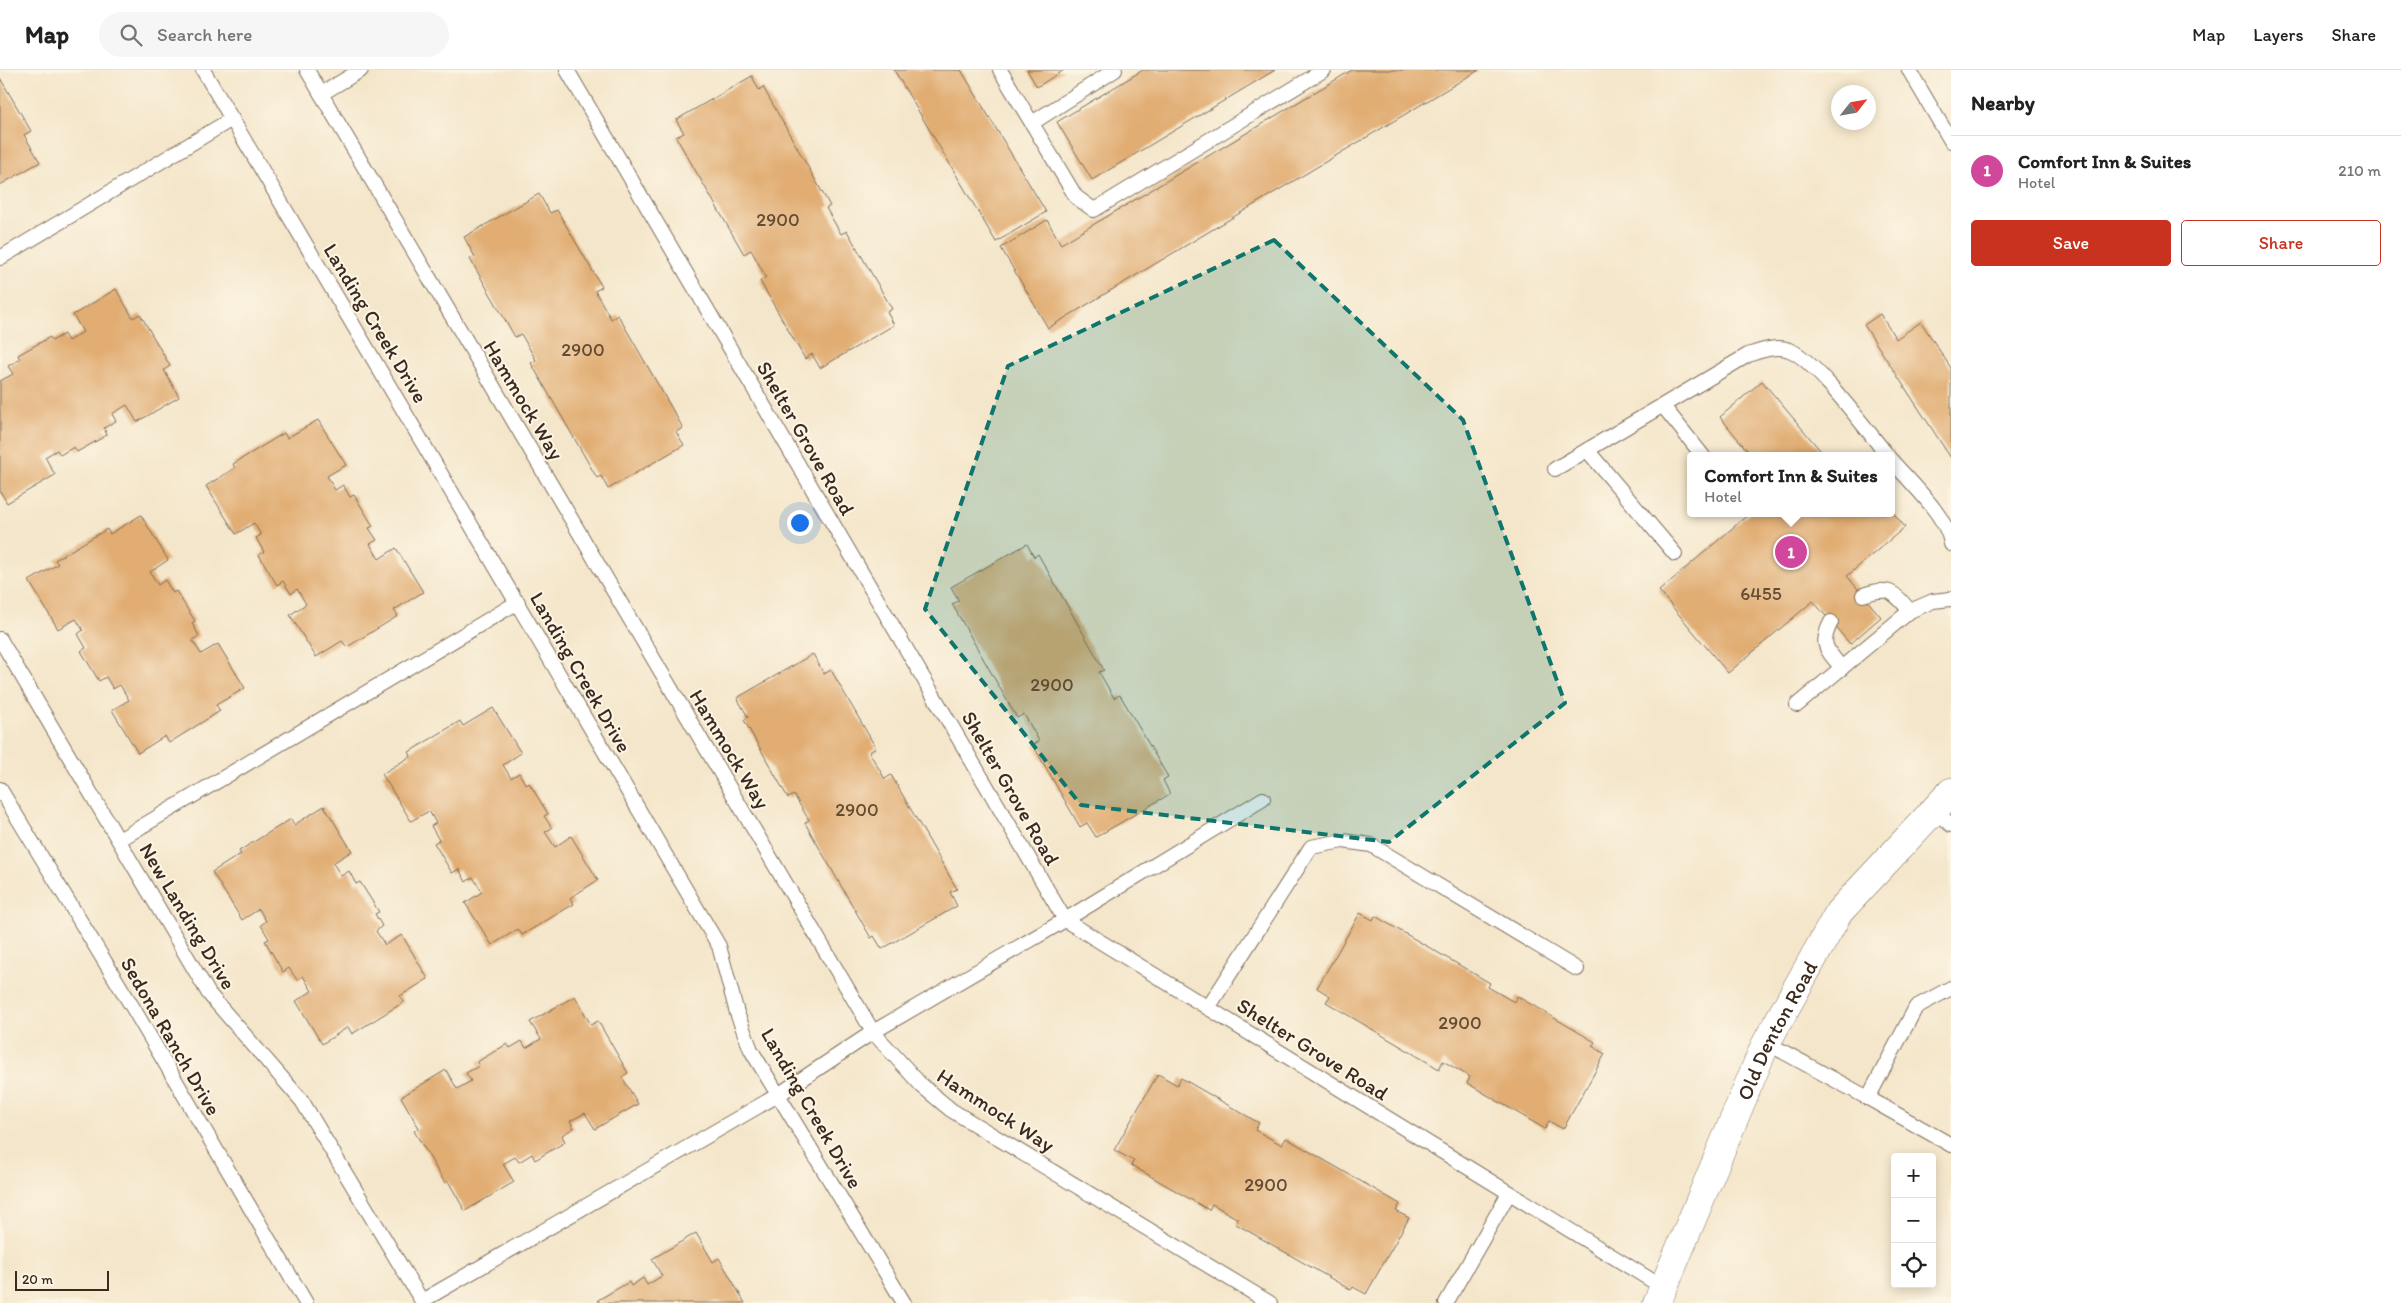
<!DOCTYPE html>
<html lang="en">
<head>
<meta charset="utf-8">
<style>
	body { margin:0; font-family:Itim,sans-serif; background:#f6f6f6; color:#222 }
	.controls { position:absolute; right:15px; bottom:15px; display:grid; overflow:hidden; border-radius:5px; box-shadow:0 2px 12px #0003 }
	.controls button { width:45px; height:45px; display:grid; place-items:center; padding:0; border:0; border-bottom:1px solid #e0e0e0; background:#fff; color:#222; font:25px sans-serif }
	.compass { position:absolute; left:1831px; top:15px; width:45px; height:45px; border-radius:50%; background:#fff; box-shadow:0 2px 12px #0003; rotate:59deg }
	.scale { position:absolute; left:15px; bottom:12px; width:94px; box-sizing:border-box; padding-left:5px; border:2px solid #3b2a1e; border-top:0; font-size:14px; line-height:18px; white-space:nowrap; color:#3b2a1e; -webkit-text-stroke:4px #fcf5e5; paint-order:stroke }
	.you { position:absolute; left:799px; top:452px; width:18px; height:18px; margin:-12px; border:4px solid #fff; border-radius:50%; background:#1a73e8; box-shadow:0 0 0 8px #1a73e833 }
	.badge { display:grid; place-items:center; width:32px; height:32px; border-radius:50%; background:#c8321e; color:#fff; font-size:16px; font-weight:700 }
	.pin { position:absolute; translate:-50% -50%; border:2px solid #fff; box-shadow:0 1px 5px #0006 }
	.popup { position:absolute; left:1687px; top:382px; width:208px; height:65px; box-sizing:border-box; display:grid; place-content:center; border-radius:5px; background:#fff; filter:drop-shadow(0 1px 4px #0005); font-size:16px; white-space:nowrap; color:#767676 }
	.popup b { font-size:19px; color:#222 }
	.popup::after { content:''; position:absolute; left:50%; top:100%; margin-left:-10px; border:10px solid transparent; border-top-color:#fff }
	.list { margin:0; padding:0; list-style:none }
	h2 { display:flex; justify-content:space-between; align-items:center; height:65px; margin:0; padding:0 20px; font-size:21px }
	h2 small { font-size:16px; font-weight:400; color:#767676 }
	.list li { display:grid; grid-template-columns:32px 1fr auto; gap:15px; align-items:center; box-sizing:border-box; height:70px; padding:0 20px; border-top:1px solid #e0e0e0 }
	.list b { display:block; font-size:19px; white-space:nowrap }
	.list p { margin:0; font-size:16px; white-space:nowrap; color:#767676 }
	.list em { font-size:16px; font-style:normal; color:#767676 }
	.actions { display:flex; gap:10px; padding:15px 20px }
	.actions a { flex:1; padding:11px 0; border:1px solid #c8321e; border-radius:5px; text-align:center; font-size:18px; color:#c8321e }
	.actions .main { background:#c8321e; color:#fff }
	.icon { flex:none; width:28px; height:28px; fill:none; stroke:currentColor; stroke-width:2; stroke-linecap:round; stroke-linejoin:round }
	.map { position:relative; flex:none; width:1951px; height:1233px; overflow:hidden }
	header { display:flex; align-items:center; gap:30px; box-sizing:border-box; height:70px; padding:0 25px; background:#fff; border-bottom:1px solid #e0e0e0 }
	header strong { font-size:24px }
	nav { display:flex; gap:28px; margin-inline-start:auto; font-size:18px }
	.search { width:350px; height:45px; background:#f6f6f6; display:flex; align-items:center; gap:12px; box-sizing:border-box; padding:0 18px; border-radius:28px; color:#767676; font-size:19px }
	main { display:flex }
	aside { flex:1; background:#fff }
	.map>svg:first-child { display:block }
	.building { fill:#e1ad73 }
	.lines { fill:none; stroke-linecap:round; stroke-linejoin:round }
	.service-casing { stroke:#7c6c5a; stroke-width:16 }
	.tertiary-casing { stroke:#7c6c5a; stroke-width:29 }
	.service { stroke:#fff; stroke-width:14 }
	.tertiary { stroke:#fff; stroke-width:28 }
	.marked { fill:#0f766e; fill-opacity:0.2; stroke:#0f766e; stroke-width:4; stroke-dasharray:10 6; stroke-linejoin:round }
	.labels { text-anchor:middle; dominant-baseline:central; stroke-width:4; stroke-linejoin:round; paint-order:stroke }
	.number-label { font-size:19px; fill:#644b33 }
	.street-label { font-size:21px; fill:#3b2a1e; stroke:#fcf5e5 }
</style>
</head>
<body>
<header>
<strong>Map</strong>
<div class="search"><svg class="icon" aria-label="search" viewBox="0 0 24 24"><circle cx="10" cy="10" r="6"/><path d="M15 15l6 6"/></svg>Search here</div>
<nav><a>Map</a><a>Layers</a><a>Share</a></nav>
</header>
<main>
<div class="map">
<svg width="1951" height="1233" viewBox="0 0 1951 1233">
	<rect width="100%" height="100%" fill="#fcf5e5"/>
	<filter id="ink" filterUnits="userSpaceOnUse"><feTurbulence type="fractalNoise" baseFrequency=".02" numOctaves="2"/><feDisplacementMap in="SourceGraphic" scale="10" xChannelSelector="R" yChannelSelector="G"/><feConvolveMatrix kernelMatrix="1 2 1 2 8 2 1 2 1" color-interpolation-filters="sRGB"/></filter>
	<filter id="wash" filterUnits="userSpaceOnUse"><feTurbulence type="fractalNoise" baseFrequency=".0096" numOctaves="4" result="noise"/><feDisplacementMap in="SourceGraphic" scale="20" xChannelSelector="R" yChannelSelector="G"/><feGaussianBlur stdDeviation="1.12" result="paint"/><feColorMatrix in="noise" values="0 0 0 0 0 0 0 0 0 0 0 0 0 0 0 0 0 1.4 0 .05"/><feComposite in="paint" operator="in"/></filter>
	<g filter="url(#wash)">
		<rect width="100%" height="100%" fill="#f4e6ca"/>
		<g id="blocks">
			<g class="building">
				<path d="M 894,0 L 961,0 L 1046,142 L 996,172 Z"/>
				<path d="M 1027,0 L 1064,0 L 1037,17 Z"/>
				<path d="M 1143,0 L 1275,0 L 1092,110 L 1057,52 Z"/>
				<path d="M 1352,0 L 1479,0 L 1048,258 L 1001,178 L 1047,150 L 1061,174 Z"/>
				<path d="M 752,6 L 759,20 L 763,17 L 830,136 L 826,138 L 841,164 L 847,161 L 892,239 L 887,242 L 894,255 L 820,298 L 812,284 L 805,289 L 760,211 L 766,207 L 751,180 L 744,184 L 676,67 L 684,63 L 676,50 Z"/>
				<path d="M 0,8 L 31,61 L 24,65 L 40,92 L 0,115 Z"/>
				<path d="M 539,124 L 550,143 L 557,140 L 602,217 L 595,221 L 611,249 L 618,245 L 683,358 L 676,362 L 684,375 L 608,419 L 601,406 L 597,408 L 531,293 L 536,290 L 521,264 L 515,267 L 470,189 L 475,187 L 464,167 Z"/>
				<path d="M 116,219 L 133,248 L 140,244 L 170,296 L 164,300 L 179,327 L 137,352 L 127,335 L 112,344 L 116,351 L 104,358 L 107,365 L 77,382 L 74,377 L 60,385 L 57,380 L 45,387 L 55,405 L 7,433 L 0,421 L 0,311 L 13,304 L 8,296 L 20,289 L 18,285 L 50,267 L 52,271 L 64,264 L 68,271 L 83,262 L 73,245 Z"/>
				<path d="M 1880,244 L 1896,269 L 1921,252 L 1951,298 L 1951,388 L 1864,255 Z"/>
				<path d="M 1762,311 L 1825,386 L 1752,386 L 1720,347 Z"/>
				<path d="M 318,350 L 346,395 L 327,406 L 335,420 L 343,415 L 350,427 L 354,425 L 373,456 L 369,458 L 377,470 L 370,474 L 379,489 L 396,478 L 423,522 L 394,540 L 398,546 L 347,577 L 342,571 L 316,587 L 290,545 L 306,534 L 297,519 L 291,524 L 283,511 L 277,515 L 259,485 L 264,482 L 256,468 L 261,465 L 254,453 L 236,464 L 206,416 L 235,398 L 233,394 L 284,363 L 287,368 Z"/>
				<path d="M 1891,440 L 1905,457 L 1847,506 L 1881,547 L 1850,574 L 1813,531 L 1728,603 L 1659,521 L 1750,443 L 1891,443 Z"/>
				<path d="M 141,445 L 168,490 L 150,502 L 158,515 L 165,510 L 173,523 L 176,521 L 195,551 L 192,553 L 199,566 L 192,570 L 201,584 L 218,574 L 245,618 L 216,635 L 220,641 L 169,673 L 165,666 L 138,683 L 112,640 L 129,630 L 120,615 L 113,619 L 106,607 L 99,611 L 81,581 L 86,578 L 78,564 L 83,560 L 76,549 L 58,559 L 29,511 L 58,494 L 55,490 L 107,459 L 110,464 Z"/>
				<path d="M 1027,474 L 1034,487 L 1038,484 L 1104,600 L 1099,602 L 1114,628 L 1120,625 L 1168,707 L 1163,710 L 1170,724 L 1096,767 L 1087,753 L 1080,757 L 1033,675 L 1039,671 L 1024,644 L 1017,648 L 952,534 L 959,531 L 951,517 Z"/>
				<path d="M 813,584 L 824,604 L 831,600 L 876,678 L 869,682 L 885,709 L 891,705 L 957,819 L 950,822 L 957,836 L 882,879 L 874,866 L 871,868 L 805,753 L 809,750 L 794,725 L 788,728 L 744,650 L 748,647 L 737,628 Z"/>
				<path d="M 493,638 L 521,683 L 503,695 L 511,708 L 519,703 L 526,715 L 529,713 L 548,744 L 544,746 L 552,758 L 545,762 L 555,777 L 571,766 L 598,810 L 570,828 L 574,834 L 522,865 L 518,859 L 492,875 L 465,833 L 482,822 L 473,807 L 466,812 L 459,799 L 452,803 L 434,773 L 439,770 L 431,756 L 436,753 L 429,741 L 411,751 L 382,704 L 411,686 L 409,682 L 460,651 L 463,656 Z"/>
				<path d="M 324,736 L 352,781 L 333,793 L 341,806 L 349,801 L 356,814 L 360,812 L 379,842 L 375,844 L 382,856 L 376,861 L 385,875 L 402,865 L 428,909 L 400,926 L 404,932 L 352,964 L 348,957 L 322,974 L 296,931 L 312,921 L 303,906 L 297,910 L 289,898 L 283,902 L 265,871 L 269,869 L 261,855 L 266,851 L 259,839 L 242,850 L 212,802 L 241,784 L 239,781 L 291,749 L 294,755 Z"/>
				<path d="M 1360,843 L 1373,850 L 1375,846 L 1490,913 L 1488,917 L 1514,932 L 1517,926 L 1595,972 L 1592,976 L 1605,984 L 1563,1059 L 1549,1051 L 1545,1059 L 1467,1013 L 1470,1007 L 1443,991 L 1439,999 L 1326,932 L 1330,926 L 1317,918 Z"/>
				<path d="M 575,926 L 591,955 L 598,951 L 628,1003 L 622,1007 L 638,1034 L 595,1059 L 585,1043 L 570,1051 L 574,1058 L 562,1065 L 565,1072 L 535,1090 L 532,1084 L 519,1092 L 515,1087 L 503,1094 L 514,1112 L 465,1141 L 448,1111 L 445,1113 L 414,1061 L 419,1058 L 401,1027 L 446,1000 L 457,1019 L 471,1011 L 466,1003 L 479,996 L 477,992 L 507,974 L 510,978 L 522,971 L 526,978 L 541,969 L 530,952 Z"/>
				<path d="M 1158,1004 L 1177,1015 L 1181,1008 L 1259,1053 L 1255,1060 L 1282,1075 L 1286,1068 L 1400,1134 L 1396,1141 L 1409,1148 L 1366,1224 L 1353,1217 L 1351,1220 L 1236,1154 L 1238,1149 L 1212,1134 L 1209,1140 L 1131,1095 L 1134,1091 L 1114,1080 Z"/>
				<path d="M 696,1163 L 713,1192 L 719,1188 L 745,1233 L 600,1233 L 598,1230 L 629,1212 L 631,1216 L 643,1208 L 647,1215 L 662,1206 L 652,1189 Z"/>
			</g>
		</g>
	</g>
	<g filter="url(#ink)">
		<use href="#blocks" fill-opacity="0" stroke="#7c6c5a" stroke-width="1"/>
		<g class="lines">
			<g class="service-casing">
				<g id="service">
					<path d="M 203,0 L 719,876 L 737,943 L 751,980 L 904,1233"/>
					<path d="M 307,0 L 873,962 L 921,1015 L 951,1040 L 1270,1233"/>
					<path d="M 567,0 L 1065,850 L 1664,1218"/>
					<path d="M 1000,0 L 1076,127 L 1094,140 L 1324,0"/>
					<path d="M 1909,0 L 1951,71"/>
					<path d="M 321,24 L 361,0"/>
					<path d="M 1032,53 L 1115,0"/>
					<path d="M 0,188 L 232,49"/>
					<path d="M 1663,336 L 1703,386"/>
					<path d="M 1587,380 L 1675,484"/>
					<path d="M 1891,390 C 1909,411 1948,447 1951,474"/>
					<path d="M 1555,399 L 1748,285 C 1760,281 1776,275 1789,280 C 1814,288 1868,362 1888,386"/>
					<path d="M 1863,525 C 1889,516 1893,521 1910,541"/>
					<path d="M 1831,552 C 1819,575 1827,580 1842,598"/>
					<path d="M 0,569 L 209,924 L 302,1031 L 423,1233"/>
					<path d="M 1797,635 L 1910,541 L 1933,531 L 1951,529"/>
					<path d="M 0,719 L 133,938 L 306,1233"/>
					<path d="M 1934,740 L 1951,755"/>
					<path d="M 119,770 L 518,532"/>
					<path d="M 1208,938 L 1311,777 L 1343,771 L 1371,775 L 1577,899"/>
					<path d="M 1767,973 L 1868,1028 L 1916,937 L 1951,918"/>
					<path d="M 1868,1028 L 1951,1075"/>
					<path d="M 422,1231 L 778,1025 L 873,962 L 1065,850 L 1263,729"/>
					<path d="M 1446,1233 L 1509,1123"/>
				</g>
			</g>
			<g class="tertiary-casing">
				<g id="tertiary">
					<path id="s1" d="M 1657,1233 L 1765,975 L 1839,842 L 1951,722"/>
				</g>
			</g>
			<use href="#service" class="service"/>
			<use href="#tertiary" class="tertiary"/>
		</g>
	</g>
	<path class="marked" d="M 1274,170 L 1463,350 L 1565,633 L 1389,772 L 1081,735 L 925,539 L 1008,296 Z"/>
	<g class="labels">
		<g class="number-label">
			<text x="778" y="149">2900</text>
			<text x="583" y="279">2900</text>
			<text x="1761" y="523">6455</text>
			<text x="1052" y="614">2900</text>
			<text x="857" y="739">2900</text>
			<text x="1460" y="952">2900</text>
			<text x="1266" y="1114">2900</text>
		</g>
		<g class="street-label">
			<text transform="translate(376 253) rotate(59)">Landing Creek Drive</text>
			<text transform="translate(524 330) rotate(59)">Hammock Way</text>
			<text transform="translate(806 368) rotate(60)">Shelter Grove Road</text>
			<text transform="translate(581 602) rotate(60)">Landing Creek Drive</text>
			<text transform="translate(730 679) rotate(59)">Hammock Way</text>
			<text transform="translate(1011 718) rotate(60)">Shelter Grove Road</text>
			<text transform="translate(188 846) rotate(59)">New Landing Drive</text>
			<text stroke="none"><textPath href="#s1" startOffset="298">Old Denton Road</textPath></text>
			<text transform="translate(171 966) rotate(60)">Sedona Ranch Drive</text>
			<text transform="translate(1313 979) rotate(32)">Shelter Grove Road</text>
			<text transform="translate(812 1038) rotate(60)">Landing Creek Drive</text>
			<text transform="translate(996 1040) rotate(33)">Hammock Way</text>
		</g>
	</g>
</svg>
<div class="controls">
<button>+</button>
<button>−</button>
<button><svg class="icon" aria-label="locate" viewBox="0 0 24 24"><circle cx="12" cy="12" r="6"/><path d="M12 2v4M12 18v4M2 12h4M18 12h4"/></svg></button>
</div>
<svg class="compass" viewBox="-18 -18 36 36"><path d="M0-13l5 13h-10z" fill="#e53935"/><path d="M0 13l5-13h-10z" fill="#767676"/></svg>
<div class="scale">20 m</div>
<div class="you"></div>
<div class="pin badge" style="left:1791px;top:482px;background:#d1479c">1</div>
<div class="popup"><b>Comfort Inn &amp; Suites</b>Hotel</div>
</div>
<aside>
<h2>Nearby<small></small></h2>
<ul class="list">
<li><span class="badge" style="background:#d1479c">1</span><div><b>Comfort Inn &amp; Suites</b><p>Hotel</p></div><em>210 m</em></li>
</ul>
<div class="actions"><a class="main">Save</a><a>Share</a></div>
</aside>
</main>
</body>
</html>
